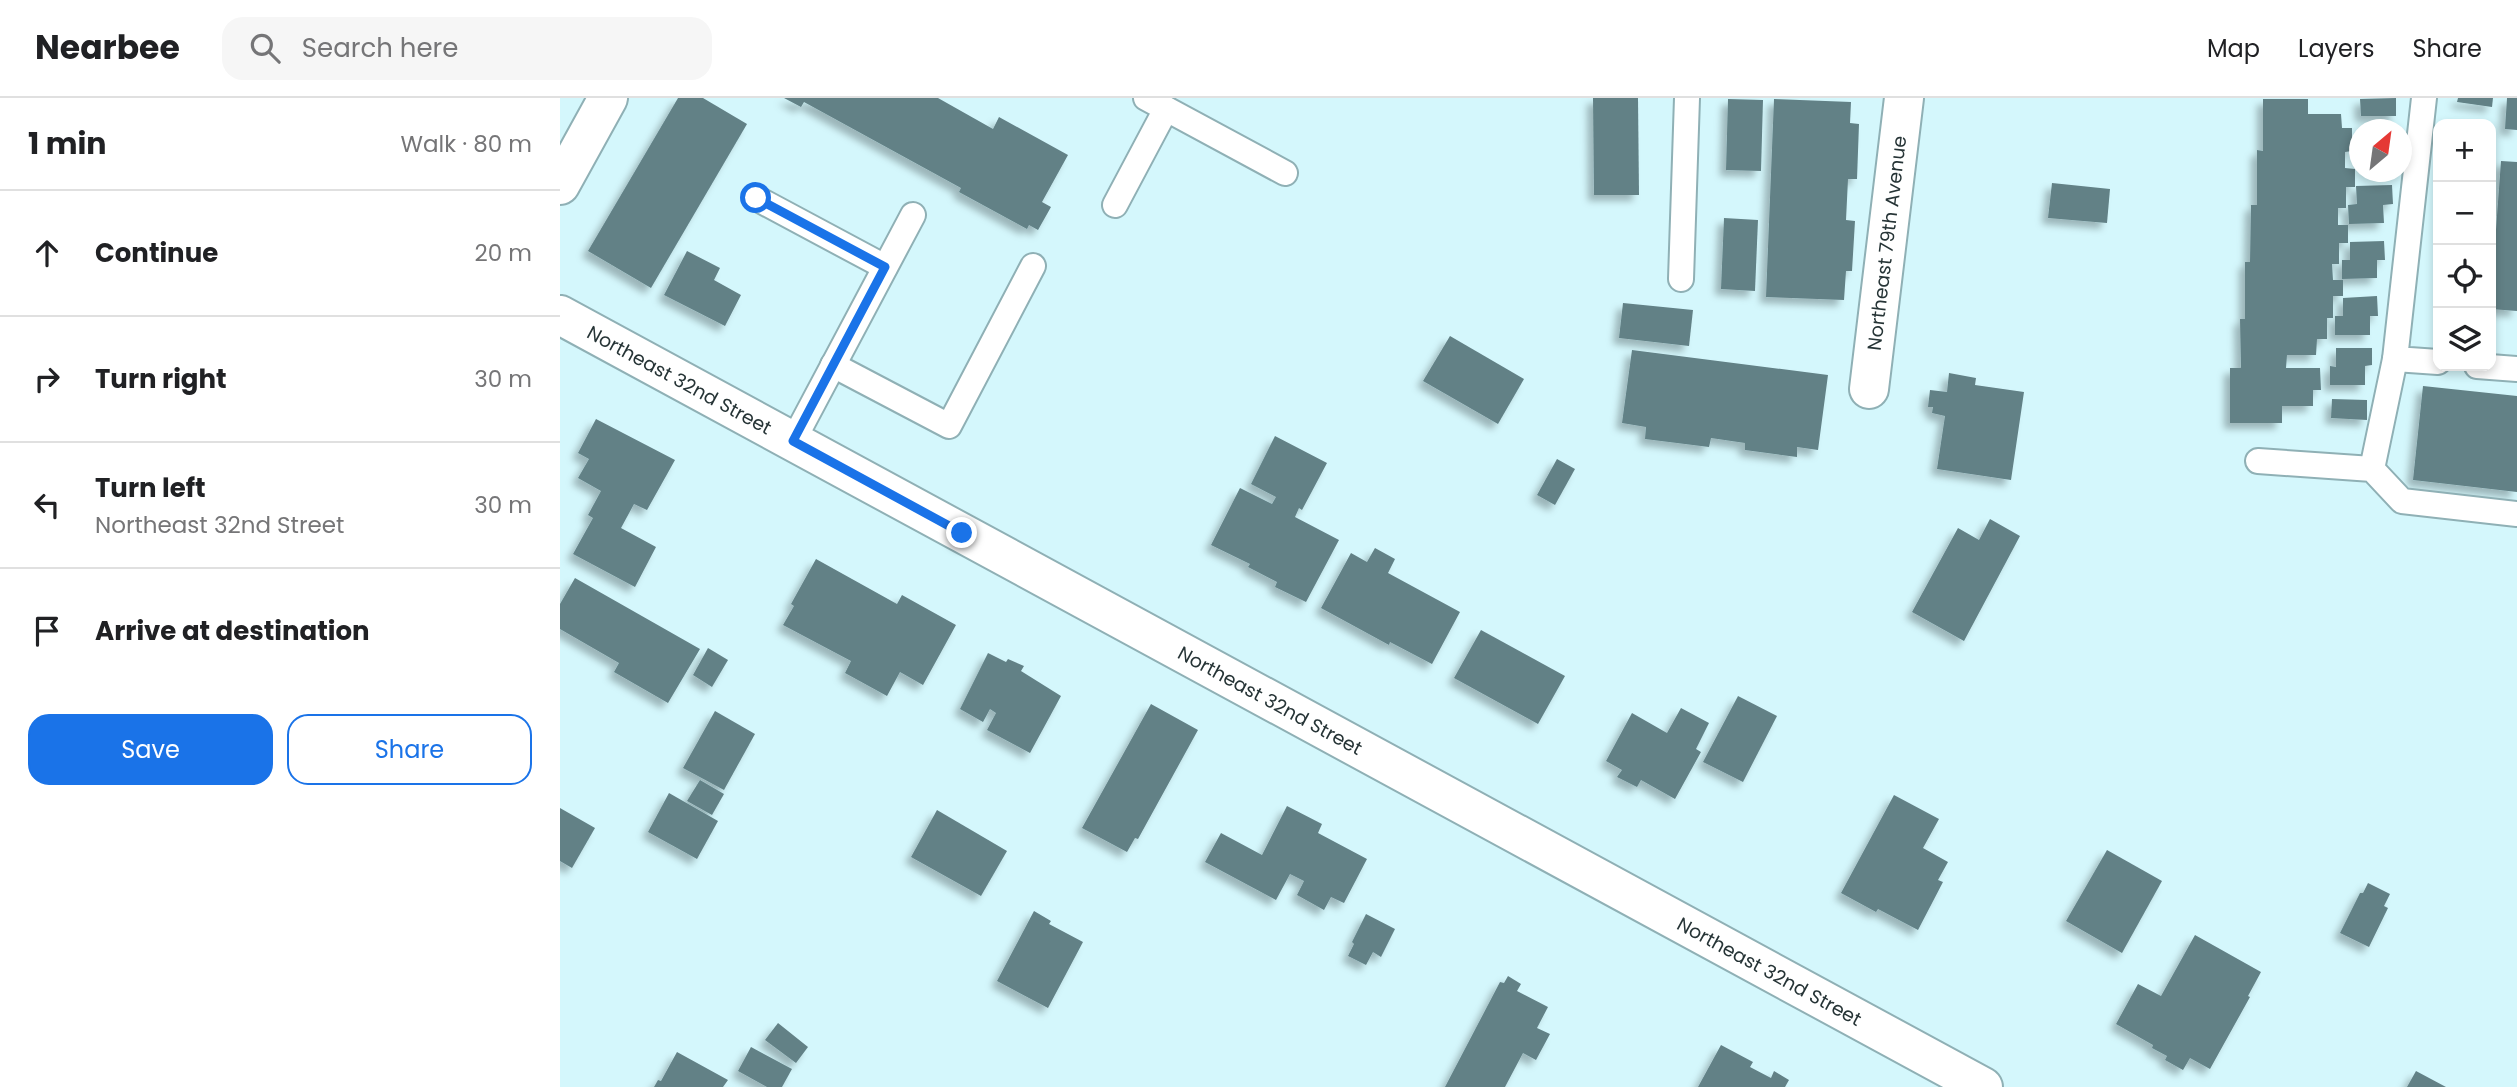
<!DOCTYPE html>
<html lang="en">
<head>
<meta charset="utf-8">
<style>
	body { margin:0; font-family:Poppins,sans-serif; background:#f6f6f6; color:#202124 }
	.controls { position:absolute; right:21px; top:21px; display:grid; overflow:hidden; border-radius:14px; box-shadow:0 4px 10px #0003 }
	.controls button { width:63px; height:63px; display:grid; place-items:center; padding:0; border:0; border-bottom:2px solid #e0e0e0; background:#fff; color:#202124; font:35px sans-serif }
	.compass { position:absolute; left:1789px; top:21px; width:63px; height:63px; border-radius:50%; background:#fff; box-shadow:0 4px 10px #0003; rotate:29deg }
	.stop { position:absolute; width:21px; height:21px; margin:-16px; border:5px solid #1a73e8; border-radius:50%; background:#fff }
	.stop.end { background:#1a73e8; border-color:#fff; box-shadow:0 2px 7px #0008 }
	.list { margin:0; padding:0; list-style:none }
	h2 { display:flex; justify-content:space-between; align-items:center; height:91px; margin:0; padding:0 28px; font-size:30px }
	h2 small { font-size:23px; font-weight:400; color:#757577 }
	.list li { display:grid; grid-template-columns:46px 1fr auto; gap:21px; align-items:center; box-sizing:border-box; height:126px; padding:0 28px; border-top:2px solid #e0e0e0 }
	.list b { display:block; font-size:26px; white-space:nowrap }
	.list p { margin:0; font-size:23px; white-space:nowrap; color:#757577 }
	.list em { font-size:23px; font-style:normal; color:#757577 }
	.actions { display:flex; gap:14px; padding:21px 28px }
	.actions a { flex:1; padding:16px 0; border:2px solid #1a73e8; border-radius:21px; text-align:center; font-size:24px; color:#1a73e8 }
	.actions .main { background:#1a73e8; color:#fff }
	.icon { flex:none; width:38px; height:38px; fill:none; stroke:currentColor; stroke-width:2; stroke-linecap:round; stroke-linejoin:round }
	.map { position:relative; flex:none; width:1957px; height:989px; overflow:hidden }
	header { display:flex; align-items:center; gap:42px; box-sizing:border-box; height:98px; padding:0 35px; background:#fff; border-bottom:2px solid #e0e0e0 }
	header strong { font-size:33px }
	nav { display:flex; gap:38px; margin-inline-start:auto; font-size:24px }
	.search { width:490px; height:63px; background:#f6f6f6; display:flex; align-items:center; gap:18px; box-sizing:border-box; padding:0 24px; border-radius:21px; color:#757577; font-size:26px }
	main { display:flex }
	aside { flex:1; background:#fff }
	.map>svg:first-child { display:block }
	.building { fill:#628186; filter:url(#shadow) }
	.lines { fill:none; stroke-linecap:round; stroke-linejoin:round }
	.lane-casing { stroke:#8fb0b5; stroke-width:28 }
	.street-casing { stroke:#8fb0b5; stroke-width:42 }
	.lane { stroke:#fff; stroke-width:24 }
	.street { stroke:#fff; stroke-width:38 }
	.route { stroke:#1a73e8; stroke-width:9 }
	.labels { text-anchor:middle; dominant-baseline:central; stroke-width:5; stroke-linejoin:round; paint-order:stroke }
	.street-label { font-size:19px; fill:#263436; stroke:#fff }
</style>
</head>
<body>
<header>
<strong>Nearbee</strong>
<div class="search"><svg class="icon" aria-label="search" viewBox="0 0 24 24"><circle cx="10" cy="10" r="6"/><path d="M15 15l6 6"/></svg>Search here</div>
<nav><a>Map</a><a>Layers</a><a>Share</a></nav>
</header>
<main>
<aside>
<h2>1 min<small>Walk · 80 m</small></h2>
<ul class="list">
<li><svg class="icon" aria-label="ahead" viewBox="0 0 24 24"><path d="M12 20V5M6 11l6-6 6 6"/></svg><div><b>Continue</b></div><em>20 m</em></li>
<li><svg class="icon" aria-label="right" viewBox="0 0 24 24"><path d="M7 20v-9h11M14 6l5 5-5 5"/></svg><div><b>Turn right</b></div><em>30 m</em></li>
<li><svg class="icon" aria-label="left" viewBox="0 0 24 24"><path d="M17 20v-9H6M10 6l-5 5 5 5"/></svg><div><b>Turn left</b><p>Northeast 32nd Street</p></div><em>30 m</em></li>
<li><svg class="icon" aria-label="arrive" viewBox="0 0 24 24"><path d="M6 21V4h12l-3 4 3 4H6"/></svg><div><b>Arrive at destination</b></div></li>
</ul>
<div class="actions"><a class="main">Save</a><a>Share</a></div>
</aside>
<div class="map">
<svg width="1957" height="989" viewBox="0 0 1957 989">
	<defs>
		<filter id="shadow"><feDropShadow dx="-6" dy="6" stdDeviation="3.5" flood-color="#0004"/></filter>
	</defs>
	<rect width="100%" height="100%" fill="#d4f7fc"/>
	<g class="building">
		<path d="M 118,0 L 143,0 L 187,26 L 91,190 L 28,153 Z"/>
		<path d="M 224,0 L 378,0 L 433,31 L 439,19 L 508,57 L 482,104 L 491,109 L 478,132 L 469,127 L 467,131 L 399,94 L 401,90 L 244,4 L 241,9 Z"/>
		<path d="M 1033,0 L 1078,0 L 1079,97 L 1034,97 Z"/>
		<path d="M 1836,0 L 1836,18 L 1801,18 L 1800,1 Z"/>
		<path d="M 1898,0 L 1933,0 L 1932,9 L 1897,4 Z"/>
		<path d="M 1947,0 L 1957,0 L 1957,32 L 1945,31 Z"/>
		<path d="M 1168,1 L 1203,2 L 1201,73 L 1166,72 Z"/>
		<path d="M 1214,1 L 1291,4 L 1290,25 L 1299,26 L 1297,81 L 1288,81 L 1286,122 L 1295,123 L 1292,173 L 1286,173 L 1284,202 L 1206,199 Z"/>
		<path d="M 1703,1 L 1748,1 L 1748,16 L 1781,16 L 1782,30 L 1792,30 L 1792,53 L 1785,54 L 1785,70 L 1795,71 L 1795,89 L 1786,89 L 1786,110 L 1778,110 L 1778,127 L 1788,127 L 1788,145 L 1779,145 L 1779,166 L 1772,166 L 1773,182 L 1783,182 L 1783,198 L 1773,198 L 1773,220 L 1767,220 L 1767,241 L 1757,241 L 1756,257 L 1727,257 L 1726,270 L 1760,270 L 1761,292 L 1753,292 L 1753,308 L 1722,308 L 1722,325 L 1670,325 L 1670,270 L 1681,270 L 1680,221 L 1685,221 L 1685,164 L 1690,164 L 1691,107 L 1697,107 L 1697,52 L 1703,53 Z"/>
		<path d="M 1941,63 L 1957,64 L 1957,213 L 1931,211 L 1931,172 L 1933,173 Z"/>
		<path d="M 1492,85 L 1550,91 L 1547,125 L 1488,120 Z"/>
		<path d="M 1832,87 L 1833,106 L 1823,107 L 1824,125 L 1789,126 L 1788,107 L 1797,106 L 1796,88 Z"/>
		<path d="M 1164,120 L 1198,122 L 1195,193 L 1161,191 Z"/>
		<path d="M 1824,143 L 1825,162 L 1817,162 L 1817,180 L 1782,181 L 1782,162 L 1790,162 L 1790,144 Z"/>
		<path d="M 127,153 L 160,170 L 154,182 L 181,197 L 165,228 L 104,197 Z"/>
		<path d="M 1817,198 L 1818,218 L 1810,218 L 1810,237 L 1775,237 L 1775,218 L 1783,218 L 1783,200 Z"/>
		<path d="M 1063,205 L 1133,212 L 1129,248 L 1059,240 Z"/>
		<path d="M 890,238 L 964,281 L 938,326 L 863,283 Z"/>
		<path d="M 1776,250 L 1812,250 L 1812,267 L 1805,268 L 1805,287 L 1770,287 L 1770,268 L 1776,269 Z"/>
		<path d="M 1072,252 L 1268,277 L 1258,352 L 1237,349 L 1237,359 L 1185,352 L 1185,345 L 1151,340 L 1149,349 L 1085,341 L 1086,329 L 1062,325 Z"/>
		<path d="M 1389,275 L 1416,280 L 1415,287 L 1464,294 L 1451,382 L 1377,371 L 1385,318 L 1372,315 L 1373,309 L 1368,309 L 1370,292 L 1387,294 Z"/>
		<path d="M 1863,288 L 1957,298 L 1957,394 L 1853,382 Z"/>
		<path d="M 1772,301 L 1807,302 L 1807,322 L 1771,320 Z"/>
		<path d="M 36,321 L 115,362 L 87,412 L 74,406 L 61,430 L 96,449 L 75,489 L 13,456 L 33,420 L 28,417 L 41,393 L 18,380 L 29,361 L 18,355 Z"/>
		<path d="M 715,338 L 767,365 L 742,412 L 739,410 L 735,419 L 779,442 L 746,504 L 715,489 L 717,484 L 688,469 L 690,466 L 651,447 L 680,390 L 712,406 L 716,399 L 691,386 Z"/>
		<path d="M 997,361 L 1015,371 L 995,407 L 977,397 Z"/>
		<path d="M 1430,421 L 1460,438 L 1404,543 L 1352,514 L 1398,430 L 1419,442 Z"/>
		<path d="M 815,450 L 835,461 L 828,475 L 900,514 L 872,566 L 830,544 L 829,547 L 761,510 L 791,455 L 807,464 Z"/>
		<path d="M 256,461 L 337,506 L 342,497 L 396,527 L 363,587 L 340,574 L 327,598 L 285,575 L 291,563 L 223,527 L 234,508 L 231,506 Z"/>
		<path d="M 15,480 L 140,551 L 108,605 L 54,574 L 59,565 L 0,531 L 0,506 Z"/>
		<path d="M 921,532 L 1005,578 L 978,626 L 894,580 Z"/>
		<path d="M 148,550 L 168,562 L 152,589 L 133,577 Z"/>
		<path d="M 428,555 L 446,564 L 448,561 L 464,568 L 461,573 L 501,598 L 470,655 L 427,632 L 436,615 L 430,611 L 423,624 L 400,611 Z"/>
		<path d="M 1178,598 L 1217,618 L 1183,684 L 1143,664 Z"/>
		<path d="M 591,606 L 638,632 L 578,741 L 575,740 L 567,754 L 522,730 Z"/>
		<path d="M 1121,610 L 1149,625 L 1136,651 L 1141,654 L 1115,701 L 1081,682 L 1077,689 L 1057,679 L 1062,672 L 1046,663 L 1072,615 L 1107,635 Z"/>
		<path d="M 155,613 L 195,636 L 164,692 L 123,670 Z"/>
		<path d="M 140,682 L 164,696 L 152,717 L 127,703 Z"/>
		<path d="M 109,695 L 158,723 L 137,761 L 88,734 Z"/>
		<path d="M 1334,697 L 1379,721 L 1363,750 L 1388,764 L 1378,782 L 1383,784 L 1358,832 L 1318,811 L 1316,814 L 1281,795 Z"/>
		<path d="M 727,708 L 762,726 L 758,735 L 807,761 L 784,805 L 771,799 L 764,812 L 737,797 L 744,783 L 730,776 L 716,802 L 645,764 L 661,735 L 702,757 Z"/>
		<path d="M 0,710 L 35,730 L 12,770 L 0,763 Z"/>
		<path d="M 377,712 L 447,753 L 421,798 L 351,759 Z"/>
		<path d="M 1547,752 L 1602,783 L 1562,855 L 1506,823 Z"/>
		<path d="M 1808,785 L 1830,796 L 1824,808 L 1828,810 L 1809,849 L 1780,835 L 1800,795 L 1803,795 Z"/>
		<path d="M 474,813 L 491,823 L 489,826 L 523,844 L 488,910 L 437,883 Z"/>
		<path d="M 806,816 L 835,831 L 821,859 L 813,854 L 806,867 L 788,858 L 794,846 L 792,844 Z"/>
		<path d="M 1635,837 L 1701,874 L 1688,898 L 1690,899 L 1650,971 L 1630,960 L 1623,972 L 1605,962 L 1607,958 L 1592,950 L 1593,947 L 1556,926 L 1578,886 L 1601,898 Z"/>
		<path d="M 948,878 L 961,886 L 957,893 L 988,909 L 977,930 L 990,936 L 976,962 L 963,955 L 945,989 L 885,989 L 940,884 L 944,885 Z"/>
		<path d="M 218,925 L 248,949 L 236,965 L 205,942 Z"/>
		<path d="M 1161,947 L 1193,964 L 1190,969 L 1211,980 L 1214,973 L 1229,982 L 1225,989 L 1138,989 Z"/>
		<path d="M 191,949 L 232,971 L 222,989 L 207,989 L 178,973 Z"/>
		<path d="M 117,954 L 168,982 L 163,989 L 94,989 L 98,982 L 101,983 Z"/>
		<path d="M 1856,973 L 1886,989 L 1847,989 Z"/>
	</g>
	<g class="lines">
		<g class="lane-casing">
			<g id="lane">
				<path d="M 586,0 L 725,75"/>
				<path d="M 1864,0 L 1835,261 L 1878,264"/>
				<path d="M 196,100 L 325,169"/>
				<path d="M 555,107 L 606,11"/>
				<path d="M 1121,181 L 1127,0"/>
				<path d="M 273,267 L 389,328 L 473,168"/>
				<path d="M 1917,268 L 1957,271"/>
				<path d="M 233,343 L 353,117"/>
				<path d="M 1698,363 L 1812,371 L 1842,403 L 1957,416"/>
				<path d="M 1812,371 L 1835,261"/>
			</g>
		</g>
		<g class="street-casing">
			<g id="street">
				<path d="M 0,87 L 48,0"/>
				<path id="s1" d="M 0,217 L 1423,989"/>
				<path id="s2" d="M 1309,291 L 1344,0"/>
			</g>
		</g>
		<use href="#lane" class="lane"/>
		<use href="#street" class="street"/>
	</g>
	<g class="lines">
		<path class="route" d="M 196,100 L 325,169 L 233,343 L 402,435"/>
	</g>
	<g class="labels">
		<g class="street-label">
			<text stroke="none"><textPath href="#s2" startOffset="147">Northeast 79th Avenue</textPath></text>
			<text stroke="none"><textPath href="#s1" startOffset="136">Northeast 32nd Street</textPath></text>
			<text stroke="none"><textPath href="#s1" startOffset="808">Northeast 32nd Street</textPath></text>
			<text stroke="none"><textPath href="#s1" startOffset="1376">Northeast 32nd Street</textPath></text>
		</g>
	</g>
</svg>
<div class="controls">
<button>+</button>
<button>−</button>
<button><svg class="icon" aria-label="locate" viewBox="0 0 24 24"><circle cx="12" cy="12" r="6"/><path d="M12 2v4M12 18v4M2 12h4M18 12h4"/></svg></button>
<button><svg class="icon" aria-label="layers" viewBox="0 0 24 24"><path d="M12 4l9 5-9 5-9-5zM3 14l9 5 9-5"/></svg></button>
</div>
<svg class="compass" viewBox="-18 -18 36 36"><path d="M0-13l5 13h-10z" fill="#e53935"/><path d="M0 13l5-13h-10z" fill="#757577"/></svg>
<div class="stop" style="left:196px;top:100px"></div>
<div class="stop end" style="left:402px;top:435px"></div>
</div>
</main>
</body>
</html>
